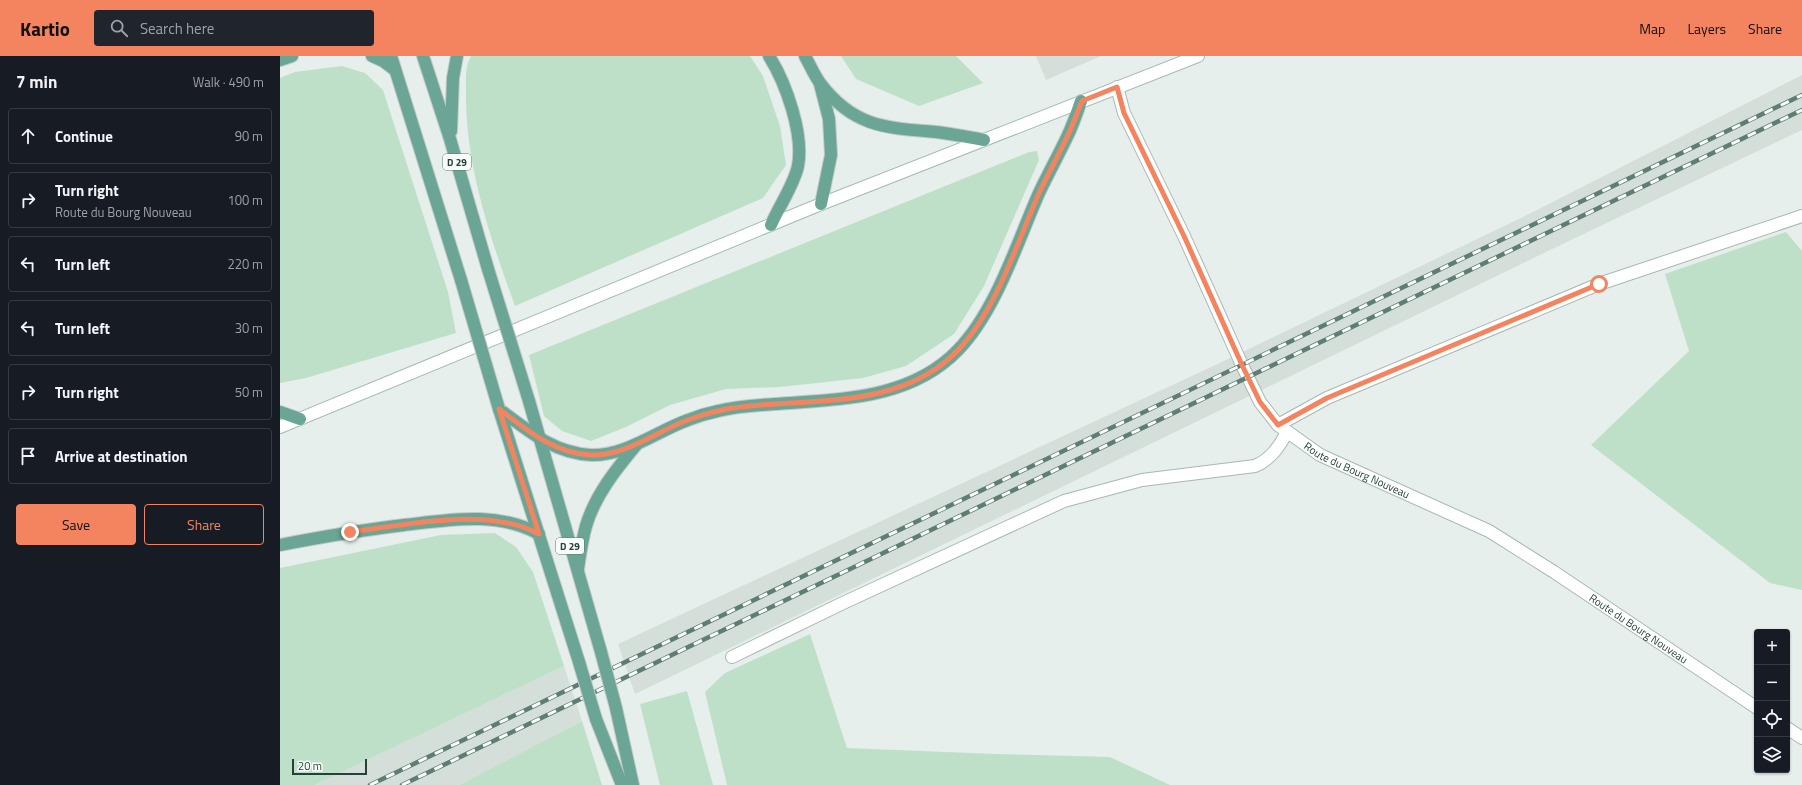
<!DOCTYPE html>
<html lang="en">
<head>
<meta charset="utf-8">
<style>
	body { margin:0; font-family:"Titillium Web",sans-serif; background:#20242c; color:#f1f3f6 }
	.controls { position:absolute; right:12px; bottom:12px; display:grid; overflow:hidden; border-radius:4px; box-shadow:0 1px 3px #0004 }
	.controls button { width:36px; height:36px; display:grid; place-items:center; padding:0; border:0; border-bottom:1px solid #363941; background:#171b24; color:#f1f3f6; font:20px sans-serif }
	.scale { position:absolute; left:12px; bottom:10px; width:75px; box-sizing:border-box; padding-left:4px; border:2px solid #24423a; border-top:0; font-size:11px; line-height:14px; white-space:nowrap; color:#24423a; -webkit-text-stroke:3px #f7fbf9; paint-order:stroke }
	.stop { position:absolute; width:12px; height:12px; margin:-9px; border:3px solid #f4845f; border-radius:50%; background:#fff }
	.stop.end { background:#f4845f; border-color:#fff; box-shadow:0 1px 4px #0008 }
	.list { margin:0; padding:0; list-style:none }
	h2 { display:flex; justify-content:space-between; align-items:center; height:52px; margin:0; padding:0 16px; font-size:17px }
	h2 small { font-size:13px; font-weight:400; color:#9ea1a6 }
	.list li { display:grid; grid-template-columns:26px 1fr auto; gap:12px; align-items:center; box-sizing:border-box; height:56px; margin:0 8px 8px; padding:0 8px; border:1px solid #363941; border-radius:4px }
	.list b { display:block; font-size:15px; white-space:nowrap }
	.list p { margin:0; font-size:13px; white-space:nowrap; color:#9ea1a6 }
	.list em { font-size:13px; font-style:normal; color:#9ea1a6 }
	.actions { display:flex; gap:8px; padding:12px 16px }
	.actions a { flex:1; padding:9px 0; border:1px solid #f4845f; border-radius:4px; text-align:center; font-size:14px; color:#f4845f }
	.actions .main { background:#f4845f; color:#111 }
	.icon { flex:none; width:22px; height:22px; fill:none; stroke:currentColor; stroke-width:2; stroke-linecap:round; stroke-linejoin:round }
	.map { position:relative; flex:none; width:1522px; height:729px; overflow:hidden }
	header { display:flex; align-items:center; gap:24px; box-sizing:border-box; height:56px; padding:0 20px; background:#f4845f; color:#111 }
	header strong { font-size:19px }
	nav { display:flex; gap:22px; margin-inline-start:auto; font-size:14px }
	.search { width:280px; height:36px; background:#20242c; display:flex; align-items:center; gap:10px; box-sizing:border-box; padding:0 14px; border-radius:4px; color:#9ea1a6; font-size:15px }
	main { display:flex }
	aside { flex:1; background:#171b24 }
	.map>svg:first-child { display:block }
	.built { fill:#d4dfda }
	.green { fill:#bfe0c8 }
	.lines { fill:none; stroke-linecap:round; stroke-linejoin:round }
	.minor-casing { stroke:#a8b8b2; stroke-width:14 }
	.secondary-casing { stroke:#a4bbb3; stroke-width:14 }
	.primary-casing { stroke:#c2cac8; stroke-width:14 }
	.minor { stroke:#fff; stroke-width:12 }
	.secondary { stroke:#fff; stroke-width:12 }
	.primary { stroke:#6aa596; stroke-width:12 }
	.rail-casing { stroke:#5f7d75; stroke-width:4.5 }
	.rail { stroke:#f7fbf9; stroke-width:3; stroke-dasharray:9; stroke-linecap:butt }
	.primary-bridge-casing { stroke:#c2cac8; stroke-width:14; stroke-linecap:butt }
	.primary-bridge { stroke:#6aa596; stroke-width:12 }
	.route { stroke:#f4845f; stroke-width:5 }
	.labels { text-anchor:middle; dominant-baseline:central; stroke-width:3; stroke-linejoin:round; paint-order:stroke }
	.shield { fill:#f7fbf9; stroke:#637a73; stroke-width:1 }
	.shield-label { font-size:10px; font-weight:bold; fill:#24423a }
	.street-label { font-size:11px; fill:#24423a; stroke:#f7fbf9 }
</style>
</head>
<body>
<header>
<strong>Kartio</strong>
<div class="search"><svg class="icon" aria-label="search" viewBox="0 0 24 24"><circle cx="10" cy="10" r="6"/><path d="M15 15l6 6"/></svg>Search here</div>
<nav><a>Map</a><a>Layers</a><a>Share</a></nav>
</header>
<main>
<aside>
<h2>7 min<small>Walk · 490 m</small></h2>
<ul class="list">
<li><svg class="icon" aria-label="ahead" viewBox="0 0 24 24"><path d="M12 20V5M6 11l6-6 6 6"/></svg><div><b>Continue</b></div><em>90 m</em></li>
<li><svg class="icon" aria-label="right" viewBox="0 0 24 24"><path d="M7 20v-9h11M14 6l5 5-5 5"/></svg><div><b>Turn right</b><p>Route du Bourg Nouveau</p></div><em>100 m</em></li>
<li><svg class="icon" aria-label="left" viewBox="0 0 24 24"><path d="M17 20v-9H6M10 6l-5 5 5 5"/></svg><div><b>Turn left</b></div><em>220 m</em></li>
<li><svg class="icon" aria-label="left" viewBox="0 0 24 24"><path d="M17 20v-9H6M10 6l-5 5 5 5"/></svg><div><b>Turn left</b></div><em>30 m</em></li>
<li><svg class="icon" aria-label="right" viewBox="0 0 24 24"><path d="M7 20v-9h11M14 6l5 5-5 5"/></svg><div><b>Turn right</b></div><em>50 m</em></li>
<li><svg class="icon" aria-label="arrive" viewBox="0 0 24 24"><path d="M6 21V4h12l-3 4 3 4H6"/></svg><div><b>Arrive at destination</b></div></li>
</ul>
<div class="actions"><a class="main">Save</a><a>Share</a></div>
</aside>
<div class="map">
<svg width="1522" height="729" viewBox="0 0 1522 729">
	<rect width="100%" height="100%" fill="#e6efeb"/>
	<g class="built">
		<path d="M 756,0 L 821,0 L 766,24 Z"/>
		<path d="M 1522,19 L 1522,74 L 1268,195 L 355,638 L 338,588 L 946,304 L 1251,157 Z"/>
		<path d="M 284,610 L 302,665 L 179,729 L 35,729 Z"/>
	</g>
	<g class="green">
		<path d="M 191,0 L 470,0 L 483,20 L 500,70 L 506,109 L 483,142 L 235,250 C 210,181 185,109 186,35 C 186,22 185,11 191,0 Z"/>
		<path d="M 561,0 L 676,0 L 703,27 L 639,50 L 576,23 Z"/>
		<path d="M 62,10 L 85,17 L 103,34 L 168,236 L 176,277 L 26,322 L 0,327 L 0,22 L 15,16 Z"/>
		<path d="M 757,95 L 759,104 L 704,230 L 674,278 L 626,310 L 583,322 L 500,331 L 446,333 L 390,349 L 346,371 L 311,385 L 282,375 L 264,360 L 249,299 L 749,96 Z"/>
		<path d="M 1506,176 L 1522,195 L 1522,534 L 1490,527 L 1311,389 L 1409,295 L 1385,218 Z"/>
		<path d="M 215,477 L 236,491 L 253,516 L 284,610 L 35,729 L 0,729 L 0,512 L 161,479 Z"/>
		<path d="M 530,578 L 567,692 L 715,698 L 830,701 L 890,729 L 447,729 L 425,636 L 445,617 Z"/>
		<path d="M 407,635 L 433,729 L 380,729 L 360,648 Z"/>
		<path d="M 302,665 L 322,729 L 179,729 Z"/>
	</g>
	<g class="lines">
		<g class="minor-casing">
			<g id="minor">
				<path id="s1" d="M 837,31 L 844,57 L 904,180 L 962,309 L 980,346 L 998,369 L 1040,399 L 1209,475 L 1274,516 L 1477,652"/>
				<path d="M 998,369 L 1047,342 L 1319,228 L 1522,160"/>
				<path d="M 452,601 L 563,547 L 784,445 L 862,424 L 975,410 C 991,403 999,391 1007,376"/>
				<path d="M 1507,672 L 1522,682"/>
			</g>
		</g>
		<g class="secondary-casing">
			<path id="secondary" d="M 0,371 L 541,148 L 918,0"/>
		</g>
		<g class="primary-casing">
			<g id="primary">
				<path d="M 92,0 L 103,5 L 115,14"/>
				<path d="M 111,0 L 181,224"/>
				<path d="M 143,0 L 170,83 L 208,213"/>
				<path d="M 489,0 C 506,27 524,78 518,110 C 514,129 499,150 491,169"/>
				<path d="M 525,0 C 530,9 534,19 540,27 C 573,71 606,72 656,76 C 672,78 688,81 704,84"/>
				<path d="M 0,4 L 12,0"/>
				<path d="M 540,28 L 549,63 L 551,99 L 541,148"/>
				<path d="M 171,75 L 173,22 L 177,0"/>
				<path d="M 249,345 L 321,596"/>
				<path d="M 219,353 C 247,374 273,397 311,399 C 346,400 377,375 408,364 C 418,360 428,357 438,355 C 457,350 477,349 496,348 C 559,343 630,344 678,294 C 716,255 737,187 759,137 C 768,118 778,100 787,81 C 793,69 797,57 801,45"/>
				<path d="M 219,353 L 299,606"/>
				<path d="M 0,356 L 20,363"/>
				<path d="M 0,489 C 41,481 82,474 124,469 C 169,464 218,455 259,478"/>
				<path d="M 298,513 C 300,499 302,484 306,470 C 315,439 337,412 357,388"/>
				<path d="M 336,652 L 353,729"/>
				<path d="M 316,663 L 342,729"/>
			</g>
		</g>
		<use href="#minor" class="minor"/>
		<use href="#secondary" class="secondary"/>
		<use href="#primary" class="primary"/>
		<g class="rail-casing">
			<g id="rail">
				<path d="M 90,729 L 1522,39"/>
				<path d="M 122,729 L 1522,54"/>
			</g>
		</g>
		<use href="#rail" class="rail"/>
		<g class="primary-bridge-casing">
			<g id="primary-bridge">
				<path d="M 208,213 L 249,345"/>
				<path d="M 181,224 L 219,353"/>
				<path d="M 321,596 L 336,652"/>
				<path d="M 299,606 L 316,663"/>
			</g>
		</g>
		<use href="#primary-bridge" class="primary-bridge"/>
	</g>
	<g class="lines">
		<path class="route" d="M 70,476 C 127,469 207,450 259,478 L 219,353 C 247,374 273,397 311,399 C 346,400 377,375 408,364 C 418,360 428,357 438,355 C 457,350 477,349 496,348 C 559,344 631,344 678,294 C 716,255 737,187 759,137 C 768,118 778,100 787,81 C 793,69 797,57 802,45 L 837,31 L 844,57 L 904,180 L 962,309 L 980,346 L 998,369 L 1047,342 L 1319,228"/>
	</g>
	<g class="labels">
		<g class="shield">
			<rect x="163" y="98" width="28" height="16" rx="3"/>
			<rect x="276" y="482" width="28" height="16" rx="3"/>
		</g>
		<g class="shield-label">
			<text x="177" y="106">D 29</text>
			<text x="290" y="490">D 29</text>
		</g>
		<g class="street-label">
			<text stroke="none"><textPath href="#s1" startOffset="467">Route du Bourg Nouveau</textPath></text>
			<text stroke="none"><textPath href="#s1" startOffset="791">Route du Bourg Nouveau</textPath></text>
		</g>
	</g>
</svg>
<div class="controls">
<button>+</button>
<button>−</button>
<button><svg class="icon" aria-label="locate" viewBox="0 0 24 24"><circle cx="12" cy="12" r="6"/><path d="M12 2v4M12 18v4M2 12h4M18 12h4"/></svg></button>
<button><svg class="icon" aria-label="layers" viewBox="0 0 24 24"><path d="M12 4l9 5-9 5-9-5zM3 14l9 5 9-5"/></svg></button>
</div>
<div class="scale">20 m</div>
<div class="stop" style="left:1319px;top:228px"></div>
<div class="stop end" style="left:70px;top:476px"></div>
</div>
</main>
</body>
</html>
